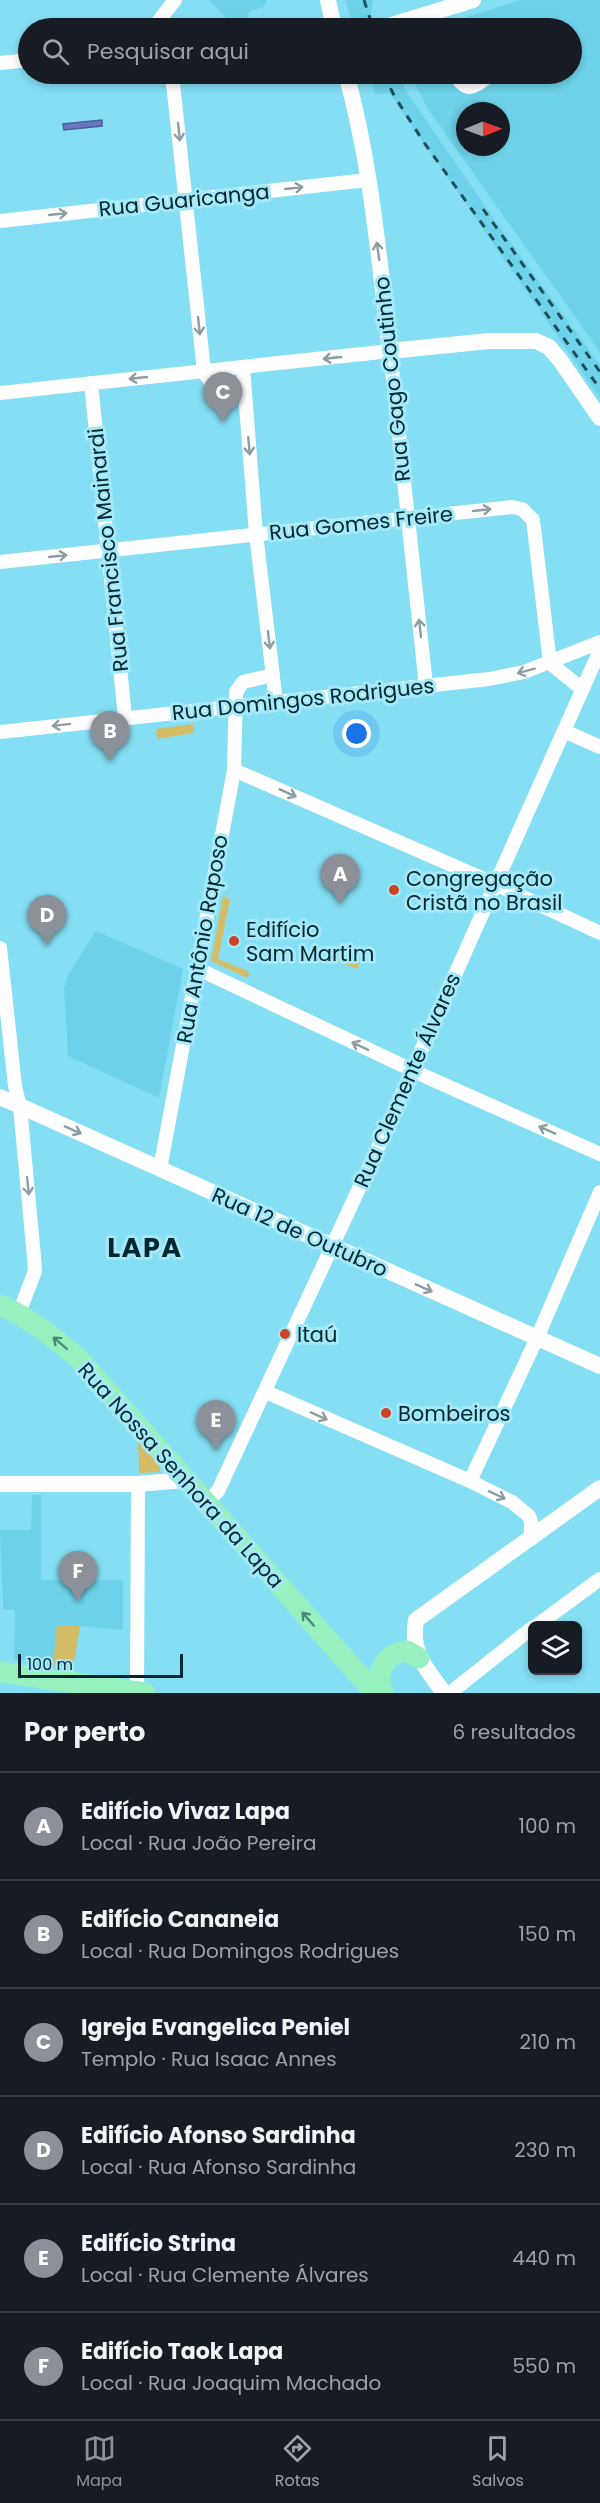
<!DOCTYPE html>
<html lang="pt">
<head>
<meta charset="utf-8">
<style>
	body { margin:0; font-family:Poppins,sans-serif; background:#20242c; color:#f1f3f6 }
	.controls { position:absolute; right:18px; bottom:18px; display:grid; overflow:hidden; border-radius:9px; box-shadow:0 3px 9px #0003 }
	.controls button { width:54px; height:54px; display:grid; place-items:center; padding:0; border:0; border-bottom:2px solid #363941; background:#171b24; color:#f1f3f6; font:30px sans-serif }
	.compass { position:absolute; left:456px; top:102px; width:54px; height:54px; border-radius:50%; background:#171b24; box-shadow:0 3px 9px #0003; rotate:89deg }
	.scale { position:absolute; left:18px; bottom:15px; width:165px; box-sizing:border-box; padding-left:6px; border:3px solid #00272f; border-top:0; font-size:16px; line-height:21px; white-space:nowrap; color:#00272f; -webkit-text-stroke:4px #a3e9fa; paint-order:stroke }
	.you { position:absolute; left:357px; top:734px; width:21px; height:21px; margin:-15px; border:4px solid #fff; border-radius:50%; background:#1a73e8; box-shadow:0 0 0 9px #1a73e833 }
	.badge { display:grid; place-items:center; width:39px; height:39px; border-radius:50%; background:#8c9099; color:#fff; font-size:20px; font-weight:700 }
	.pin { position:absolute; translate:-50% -50px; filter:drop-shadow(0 2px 3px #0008) }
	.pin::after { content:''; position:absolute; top:32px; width:21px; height:18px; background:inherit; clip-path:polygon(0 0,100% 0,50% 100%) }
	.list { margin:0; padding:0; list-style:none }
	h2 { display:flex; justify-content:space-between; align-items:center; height:78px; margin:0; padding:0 24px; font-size:26px }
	h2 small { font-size:20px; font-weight:400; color:#9ea1a6 }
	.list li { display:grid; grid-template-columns:39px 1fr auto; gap:18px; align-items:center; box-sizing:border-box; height:108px; padding:0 24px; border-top:2px solid #363941 }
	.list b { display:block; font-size:22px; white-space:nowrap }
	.list p { margin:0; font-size:20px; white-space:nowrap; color:#9ea1a6 }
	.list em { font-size:20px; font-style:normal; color:#9ea1a6 }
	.icon { flex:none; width:33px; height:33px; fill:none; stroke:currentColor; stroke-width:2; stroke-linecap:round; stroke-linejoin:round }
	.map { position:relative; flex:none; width:600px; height:1693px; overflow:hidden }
	.search { position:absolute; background:#171b24; box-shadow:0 3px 9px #0003; left:18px; right:18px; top:18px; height:66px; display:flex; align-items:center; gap:15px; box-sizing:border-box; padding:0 21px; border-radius:33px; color:#9ea1a6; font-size:22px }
	.sheet { height:726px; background:#171b24 }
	nav { display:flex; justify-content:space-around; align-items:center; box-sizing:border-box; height:84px; border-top:2px solid #363941; background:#171b24; font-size:16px; color:#9ea1a6 }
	nav a { display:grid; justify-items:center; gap:3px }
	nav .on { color:#8c9099 }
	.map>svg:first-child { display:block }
	.built { fill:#6ed3ea; fill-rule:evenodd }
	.green { fill:#d5bd66 }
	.water { fill:#6977c2; stroke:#4a5f96; stroke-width:1.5 }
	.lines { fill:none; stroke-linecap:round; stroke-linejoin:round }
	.minor { stroke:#fff; stroke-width:14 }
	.tertiary { stroke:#fff; stroke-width:16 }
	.primary { stroke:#97f1be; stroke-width:21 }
	.rail { stroke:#1d4f5a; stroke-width:3; stroke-dasharray:8 8; stroke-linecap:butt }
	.oneway { stroke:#8c9ea1 }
	.oneway2 { stroke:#4c8c76 }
	.poi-dot { fill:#cd4323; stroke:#a3e9fa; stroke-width:2 }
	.labels { text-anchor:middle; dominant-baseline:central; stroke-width:6; stroke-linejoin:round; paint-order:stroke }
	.street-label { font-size:21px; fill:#00272f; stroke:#a3e9fa }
	.poi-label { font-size:21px; fill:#00272f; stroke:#a3e9fa; text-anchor:start }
	.district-label { font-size:27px; font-weight:bold; letter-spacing:1.5px; fill:#00272f; stroke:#a3e9fa }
</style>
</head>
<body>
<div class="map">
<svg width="600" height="1693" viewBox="0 0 600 1693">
	<rect width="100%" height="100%" fill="#85dff4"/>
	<g class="built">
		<path d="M 209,0 L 267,0 L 267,1 L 263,7 L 249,12 L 246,28 L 238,28 L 226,23 L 228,20 Z"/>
		<path d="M 345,0 L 373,0 L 371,14 L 375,28 L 354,28 Z"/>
		<path d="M 520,0 L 600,0 L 600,352 L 430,112 L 409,74 L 572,74 L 572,28 L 432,28 ZM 465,111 L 501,111 L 501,147 L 465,147 Z"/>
		<path d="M 369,74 L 397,74 L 408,94 L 500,228 L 600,365 L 600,398 L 389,93 L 375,94 Z"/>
		<path d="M 96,931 L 183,969 L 159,1098 L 68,1056 L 64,988 L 68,975 Z"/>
		<path d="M 32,1495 L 41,1495 L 41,1580 L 123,1580 L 123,1630 L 80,1626 L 73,1668 L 14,1659 L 15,1610 L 3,1609 L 0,1530 L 31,1530 Z"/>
	</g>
	<g class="green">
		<path d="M 193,724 L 194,733 L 157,739 L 156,729 Z"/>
		<path d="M 223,896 L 230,899 L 218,959 L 250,972 L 247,978 L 211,961 Z"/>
		<path d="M 341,948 L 362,958 L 357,969 L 335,960 Z"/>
		<path d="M 138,1441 L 160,1465 L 160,1472 L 139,1473 Z"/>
		<path d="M 57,1625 L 80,1626 L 73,1668 L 53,1665 Z"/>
	</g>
	<path class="water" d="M 102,120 L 102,126 L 64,130 L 63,124 Z"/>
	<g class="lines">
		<g class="minor">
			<path d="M 421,16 L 429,28"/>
			<path d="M 153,28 L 175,0"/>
			<path d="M 0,63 L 28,60"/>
			<path d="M 172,74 L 204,371 C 212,390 226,388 244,389"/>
			<path d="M 455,74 C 467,96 475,86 492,74"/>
			<path d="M 0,221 L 367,180"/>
			<path d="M 243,367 L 256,534 L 276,702"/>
			<path d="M 91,383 L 125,717"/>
			<path d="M 0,393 L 390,351 L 426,686"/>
			<path d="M 0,562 L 512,507 L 522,509 L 533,520 L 550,663 L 582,689"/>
			<path d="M 564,731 L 600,747"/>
			<path d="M 0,732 L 489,679 L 524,672 L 600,642"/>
			<path d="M 234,770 L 495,884 L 600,933"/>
			<path d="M 0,948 L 15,1086 L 20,1107 L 34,1257 L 35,1271 L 19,1313"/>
			<path d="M 196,968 L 429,1078 L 600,1154"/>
			<path d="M 160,1169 L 234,770 L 236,692 L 243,682 L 273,675"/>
			<path d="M 266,1392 L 470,1481 L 512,1502 L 529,1516 L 531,1522 L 531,1539"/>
			<path d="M 470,1481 L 537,1338 L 600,1192"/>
			<path d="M 203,1501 L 212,1497 L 218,1491 L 370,1165 L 600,650"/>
			<path d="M 536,1626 L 600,1579"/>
			<path d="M 137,1693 L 138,1484"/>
			<path d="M 450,1693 L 532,1628"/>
		</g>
		<g class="tertiary">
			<path d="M 328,0 L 334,28"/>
			<path d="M 382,28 L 473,0"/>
			<path d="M 346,74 C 371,163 379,259 390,351 L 489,341 L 536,341 L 549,347 L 560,360 L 600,418"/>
			<path d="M 0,1097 L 600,1366"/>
			<path d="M 0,1484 L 138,1484 L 184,1480"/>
			<path d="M 444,1693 C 426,1668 410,1653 416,1620 L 600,1488"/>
		</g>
		<g class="primary">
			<path d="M 0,1305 C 30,1318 53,1337 78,1358 L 375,1693"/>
			<path d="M 0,1672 L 145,1693"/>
			<path d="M 383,1693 C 374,1673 385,1653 407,1651 L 419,1658"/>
		</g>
		<g class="rail">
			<path d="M 364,0 L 373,28"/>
			<path d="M 383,74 L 395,97 L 423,141 L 600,389"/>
			<path d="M 483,209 L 600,372"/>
		</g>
	</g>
	<defs><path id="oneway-shaft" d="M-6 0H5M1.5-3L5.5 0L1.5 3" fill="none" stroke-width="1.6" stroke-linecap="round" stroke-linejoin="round" transform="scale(1.5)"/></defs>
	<g class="oneway">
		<use href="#oneway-shaft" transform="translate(179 132) rotate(84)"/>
		<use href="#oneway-shaft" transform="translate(294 188) rotate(-6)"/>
		<use href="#oneway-shaft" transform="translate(58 214) rotate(-6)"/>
		<use href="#oneway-shaft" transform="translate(378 251) rotate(-98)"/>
		<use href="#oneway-shaft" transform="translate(199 326) rotate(84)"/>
		<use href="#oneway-shaft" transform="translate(332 358) rotate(174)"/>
		<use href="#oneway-shaft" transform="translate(138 378) rotate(174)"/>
		<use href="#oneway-shaft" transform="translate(249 446) rotate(85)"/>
		<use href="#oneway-shaft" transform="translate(482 510) rotate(-6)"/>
		<use href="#oneway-shaft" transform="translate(58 556) rotate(-6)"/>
		<use href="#oneway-shaft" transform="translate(420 628) rotate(-96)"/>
		<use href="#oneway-shaft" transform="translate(269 640) rotate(83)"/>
		<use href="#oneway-shaft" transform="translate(526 671) rotate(165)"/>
		<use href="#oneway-shaft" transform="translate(61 725) rotate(173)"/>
		<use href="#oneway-shaft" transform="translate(288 793) rotate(24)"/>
		<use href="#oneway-shaft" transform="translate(360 1046) rotate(-155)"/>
		<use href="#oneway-shaft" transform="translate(73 1130) rotate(24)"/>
		<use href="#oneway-shaft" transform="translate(547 1130) rotate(-156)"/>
		<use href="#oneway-shaft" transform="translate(28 1186) rotate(84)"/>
		<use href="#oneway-shaft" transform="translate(424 1288) rotate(24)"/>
		<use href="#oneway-shaft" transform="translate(319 1416) rotate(24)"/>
		<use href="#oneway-shaft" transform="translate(497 1495) rotate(26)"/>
	</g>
	<g class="oneway2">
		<use href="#oneway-shaft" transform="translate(60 1343) rotate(-139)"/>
		<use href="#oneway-shaft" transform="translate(308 1619) rotate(-131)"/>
	</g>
	<g class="poi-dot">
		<circle cx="394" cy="890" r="6"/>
		<circle cx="234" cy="941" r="6"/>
		<circle cx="285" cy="1334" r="6"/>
		<circle cx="386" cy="1413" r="6"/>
	</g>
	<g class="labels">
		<g class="street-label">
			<text transform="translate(184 200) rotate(-6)">Rua Guaricanga</text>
			<text transform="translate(392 379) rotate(-96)">Rua Gago Coutinho</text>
			<text transform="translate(361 523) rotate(-6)">Rua Gomes Freire</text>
			<text transform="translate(108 550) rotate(-96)">Rua Francisco Mainardi</text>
			<text transform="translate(303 699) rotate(-6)">Rua Domingos Rodrigues</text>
			<text transform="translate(202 939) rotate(-80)">Rua Antônio Raposo</text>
			<text transform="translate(407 1080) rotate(-66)">Rua Clemente Álvares</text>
			<text transform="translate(300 1232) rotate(24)">Rua 12 de Outubro</text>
			<text transform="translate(181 1475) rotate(48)">Rua Nossa Senhora da Lapa</text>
		</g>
		<g class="poi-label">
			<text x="406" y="878">Congregação<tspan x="406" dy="24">Cristã no Brasil</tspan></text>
			<text x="246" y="929">Edifício<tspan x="246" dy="24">Sam Martim</tspan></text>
			<text x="297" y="1334">Itaú</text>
			<text x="398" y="1413">Bombeiros</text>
		</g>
		<g class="district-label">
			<text x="145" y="1247">LAPA</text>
		</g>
	</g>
</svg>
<div class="controls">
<button><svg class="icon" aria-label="layers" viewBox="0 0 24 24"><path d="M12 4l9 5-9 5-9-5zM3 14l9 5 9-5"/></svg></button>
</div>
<svg class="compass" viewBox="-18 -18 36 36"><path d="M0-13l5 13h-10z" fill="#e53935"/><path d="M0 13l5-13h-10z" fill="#9ea1a6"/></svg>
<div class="scale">100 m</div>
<div class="you"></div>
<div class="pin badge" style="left:340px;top:904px">A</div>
<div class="pin badge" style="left:110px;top:761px">B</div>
<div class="pin badge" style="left:223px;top:422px">C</div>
<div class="pin badge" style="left:47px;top:945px">D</div>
<div class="pin badge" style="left:216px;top:1450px">E</div>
<div class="pin badge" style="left:78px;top:1601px">F</div>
<div class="search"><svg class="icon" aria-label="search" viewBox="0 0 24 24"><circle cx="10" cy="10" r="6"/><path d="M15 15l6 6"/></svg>Pesquisar aqui</div>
</div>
<section class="sheet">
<h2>Por perto<small>6 resultados</small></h2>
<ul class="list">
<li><span class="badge">A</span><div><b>Edifício Vivaz Lapa</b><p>Local · Rua João Pereira</p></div><em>100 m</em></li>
<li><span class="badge">B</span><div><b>Edifício Cananeia</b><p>Local · Rua Domingos Rodrigues</p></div><em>150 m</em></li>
<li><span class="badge">C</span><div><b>Igreja Evangelica Peniel</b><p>Templo · Rua Isaac Annes</p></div><em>210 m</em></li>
<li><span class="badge">D</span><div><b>Edifício Afonso Sardinha</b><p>Local · Rua Afonso Sardinha</p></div><em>230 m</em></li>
<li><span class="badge">E</span><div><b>Edifício Strina</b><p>Local · Rua Clemente Álvares</p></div><em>440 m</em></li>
<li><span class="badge">F</span><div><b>Edifício Taok Lapa</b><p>Local · Rua Joaquim Machado</p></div><em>550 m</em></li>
</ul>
</section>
<nav>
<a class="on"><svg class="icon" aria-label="map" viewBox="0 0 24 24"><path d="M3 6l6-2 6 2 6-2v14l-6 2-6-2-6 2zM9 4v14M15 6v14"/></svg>Mapa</a>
<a><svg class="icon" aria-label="directions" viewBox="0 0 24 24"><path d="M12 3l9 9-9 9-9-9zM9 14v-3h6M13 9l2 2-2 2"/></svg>Rotas</a>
<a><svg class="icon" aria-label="saved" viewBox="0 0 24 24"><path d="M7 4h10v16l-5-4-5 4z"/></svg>Salvos</a>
</nav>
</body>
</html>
